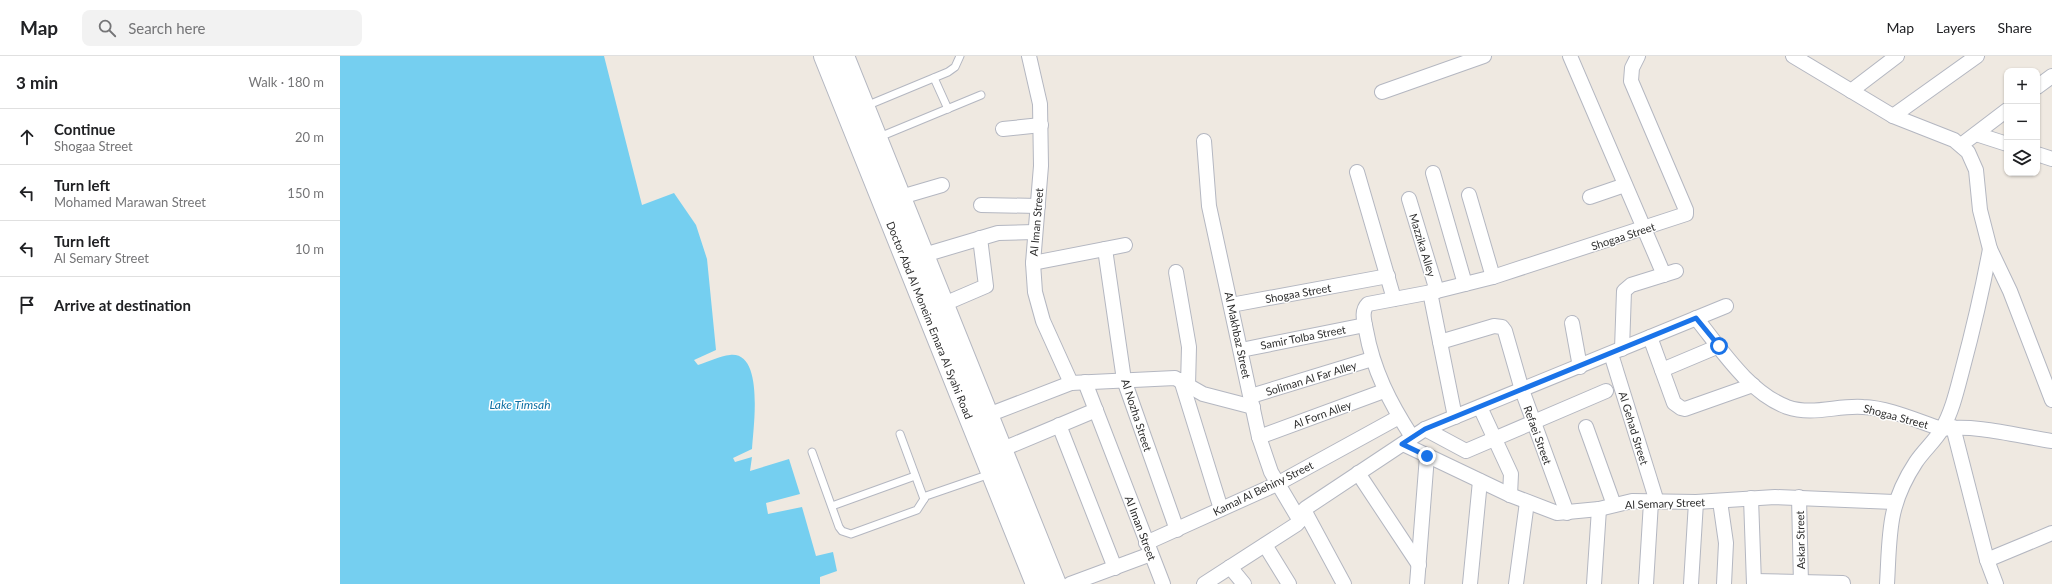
<!DOCTYPE html>
<html lang="en">
<head>
<meta charset="utf-8">
<style>
	body { margin:0; font-family:Lato,sans-serif; background:#f2f2f2; color:#202124 }
	.controls { position:absolute; right:12px; top:12px; display:grid; overflow:hidden; border-radius:8px; box-shadow:0 1px 3px #0004 }
	.controls button { width:36px; height:36px; display:grid; place-items:center; padding:0; border:0; border-bottom:1px solid #e0e0e0; background:#fff; color:#202124; font:20px sans-serif }
	.stop { position:absolute; width:12px; height:12px; margin:-9px; border:3px solid #1a73e8; border-radius:50%; background:#fff }
	.stop.end { background:#1a73e8; border-color:#fff; box-shadow:0 1px 4px #0008 }
	.list { margin:0; padding:0; list-style:none }
	h2 { display:flex; justify-content:space-between; align-items:center; height:52px; margin:0; padding:0 16px; font-size:17px }
	h2 small { font-size:13px; font-weight:400; color:#757577 }
	.list li { display:grid; grid-template-columns:26px 1fr auto; gap:12px; align-items:center; box-sizing:border-box; height:56px; padding:0 16px; border-top:1px solid #e0e0e0 }
	.list b { display:block; font-size:15px; white-space:nowrap }
	.list p { margin:0; font-size:13px; white-space:nowrap; color:#757577 }
	.list em { font-size:13px; font-style:normal; color:#757577 }
	.icon { flex:none; width:22px; height:22px; fill:none; stroke:currentColor; stroke-width:2; stroke-linecap:round; stroke-linejoin:round }
	.map { position:relative; flex:none; width:1712px; height:528px; overflow:hidden }
	header { display:flex; align-items:center; gap:24px; box-sizing:border-box; height:56px; padding:0 20px; background:#fff; border-bottom:1px solid #e0e0e0 }
	header strong { font-size:19px }
	nav { display:flex; gap:22px; margin-inline-start:auto; font-size:14px }
	.search { width:280px; height:36px; background:#f2f2f2; display:flex; align-items:center; gap:10px; box-sizing:border-box; padding:0 14px; border-radius:8px; color:#757577; font-size:15px }
	main { display:flex }
	aside { flex:1; background:#fff }
	.map>svg:first-child { display:block }
	.water { fill:#75cff0 }
	.lines { fill:none; stroke-linecap:round; stroke-linejoin:round }
	.lane-casing { stroke:#b4b7c1; stroke-width:9 }
	.street-casing { stroke:#b4b7c1; stroke-width:16 }
	.secondary-casing { stroke:#b4b7c1; stroke-width:22 }
	.lane { stroke:#fff; stroke-width:7 }
	.street { stroke:#fff; stroke-width:14 }
	.secondary { stroke:#fff; stroke-width:20 }
	.route { stroke:#1a73e8; stroke-width:5 }
	.labels { text-anchor:middle; dominant-baseline:central; stroke-width:3; stroke-linejoin:round; paint-order:stroke }
	.street-label { font-size:11px; fill:#2e2e2e; stroke:#fff }
	.water-label { font-size:12px; font-style:italic; fill:#0d6fa3; stroke:#fff }
</style>
</head>
<body>
<header>
<strong>Map</strong>
<div class="search"><svg class="icon" aria-label="search" viewBox="0 0 24 24"><circle cx="10" cy="10" r="6"/><path d="M15 15l6 6"/></svg>Search here</div>
<nav><a>Map</a><a>Layers</a><a>Share</a></nav>
</header>
<main>
<aside>
<h2>3 min<small>Walk · 180 m</small></h2>
<ul class="list">
<li><svg class="icon" aria-label="ahead" viewBox="0 0 24 24"><path d="M12 20V5M6 11l6-6 6 6"/></svg><div><b>Continue</b><p>Shogaa Street</p></div><em>20 m</em></li>
<li><svg class="icon" aria-label="left" viewBox="0 0 24 24"><path d="M17 20v-9H6M10 6l-5 5 5 5"/></svg><div><b>Turn left</b><p>Mohamed Marawan Street</p></div><em>150 m</em></li>
<li><svg class="icon" aria-label="left" viewBox="0 0 24 24"><path d="M17 20v-9H6M10 6l-5 5 5 5"/></svg><div><b>Turn left</b><p>Al Semary Street</p></div><em>10 m</em></li>
<li><svg class="icon" aria-label="arrive" viewBox="0 0 24 24"><path d="M6 21V4h12l-3 4 3 4H6"/></svg><div><b>Arrive at destination</b></div></li>
</ul>
</aside>
<div class="map">
<svg width="1712" height="528" viewBox="0 0 1712 528">
	<rect width="100%" height="100%" fill="#efe9e1"/>
	<path class="water" d="M 0,0 L 264,0 L 302,149 L 334,137 L 356,169 L 367,203 L 376,294 L 354,304 L 358,309 C 368,306 380,300 390,299 C 425,295 413,374 412,393 L 393,402 L 395,406 L 412,401 L 410,415 L 449,403 L 460,438 L 426,447 L 428,458 L 462,451 L 476,500 L 493,496 L 497,515 L 480,521 L 480,528 L 0,528 Z"/>
	<g class="lines">
		<g class="lane-casing">
			<g id="lane">
				<path d="M 594,22 L 608,53"/>
				<path d="M 526,50 L 608,16 L 615,11 L 620,0"/>
				<path d="M 537,82 L 641,39"/>
				<path d="M 560,378 L 584,443"/>
				<path d="M 472,396 L 499,471 L 502,475 L 511,478 L 577,454 L 586,440 L 650,418"/>
				<path d="M 492,450 L 575,420"/>
			</g>
		</g>
		<g class="street-casing">
			<g id="street">
				<path d="M 689,0 L 700,48 L 701,110 L 693,207 L 695,236 L 703,265 L 731,327"/>
				<path d="M 1230,0 L 1324,219"/>
				<path d="M 1453,0 L 1553,60 L 1614,84 L 1628,96 L 1636,114 L 1640,154 L 1650,193 L 1670,235 L 1712,344"/>
				<path d="M 1697,31 L 1712,20"/>
				<path d="M 1511,35 L 1557,0"/>
				<path d="M 1042,36 L 1144,0"/>
				<path d="M 1553,60 L 1637,0"/>
				<path d="M 663,73 L 701,69"/>
				<path d="M 1636,78 L 1667,88"/>
				<path d="M 864,85 L 869,150 L 919,381 L 931,416 L 960,465"/>
				<path d="M 1621,89 L 1667,54"/>
				<path d="M 1697,98 L 1712,103"/>
				<path d="M 1017,116 L 1054,243"/>
				<path d="M 1093,117 L 1125,228"/>
				<path d="M 1129,139 L 1153,221"/>
				<path d="M 561,141 L 602,129"/>
				<path d="M 1250,141 L 1285,129"/>
				<path d="M 1069,143 L 1097,235"/>
				<path d="M 641,149 L 698,150"/>
				<path d="M 765,193 L 784,324 L 837,474"/>
				<path d="M 584,199 L 658,177 L 695,176"/>
				<path d="M 693,207 L 785,189"/>
				<path d="M 836,216 L 849,291 L 848,329"/>
				<path d="M 1090,236 L 1115,361"/>
				<path d="M 604,248 L 646,230 L 640,182"/>
				<path d="M 891,249 L 1048,220"/>
				<path d="M 1356,262 C 1381,293 1408,336 1447,351 C 1473,360 1497,349 1523,351 C 1550,352 1577,365 1602,373 C 1636,368 1678,380 1712,385"/>
				<path d="M 1232,267 L 1240,311"/>
				<path d="M 1310,281 L 1334,347 L 1341,352 L 1345,353 L 1413,329"/>
				<path d="M 1100,286 L 1154,270 L 1162,271 L 1165,275 L 1182,334 L 1227,457"/>
				<path d="M 1282,293 L 1284,235 L 1291,229 L 1336,215"/>
				<path d="M 901,294 L 1025,269"/>
				<path d="M 1271,298 L 1317,446"/>
				<path d="M 1322,314 L 1379,290"/>
				<path d="M 841,324 L 881,453"/>
				<path d="M 745,326 L 823,528"/>
				<path d="M 911,340 L 1032,303"/>
				<path d="M 1140,351 L 1171,418 L 1170,439"/>
				<path d="M 648,359 L 731,327 L 835,322 L 863,338 L 913,351"/>
				<path d="M 719,369 L 775,512"/>
				<path d="M 1246,371 L 1274,449"/>
				<path d="M 1613,371 L 1647,504 L 1656,528"/>
				<path d="M 1085,373 L 1126,395 L 1266,335"/>
				<path d="M 919,381 L 1044,335"/>
				<path d="M 1072,381 C 1050,347 1033,314 1026,274 C 1024,264 1021,255 1028,248 L 1097,235 L 1153,221 L 1346,158 L 1346,154 L 1291,25 L 1292,12 L 1298,0"/>
				<path d="M 1063,388 L 1170,439 L 1217,457 L 1259,453 L 1292,445 L 1356,446 L 1435,441 L 1554,446"/>
				<path d="M 663,393 L 756,354"/>
				<path d="M 1018,417 L 1079,509"/>
				<path d="M 1459,441 L 1461,528"/>
				<path d="M 1411,442 L 1414,528"/>
				<path d="M 1380,445 L 1386,487 L 1384,528"/>
				<path d="M 964,454 L 1004,528"/>
				<path d="M 806,487 L 937,428 L 1059,361"/>
				<path d="M 925,489 L 949,528"/>
				<path d="M 1647,504 L 1712,477"/>
				<path d="M 890,511 L 904,528"/>
				<path d="M 1414,525 L 1503,527"/>
				<path d="M 730,528 L 811,498"/>
				<path d="M 864,528 L 957,468 L 966,452 L 1085,373 L 1386,250"/>
				<path d="M 1077,528 L 1087,400"/>
				<path d="M 1130,528 L 1140,425"/>
				<path d="M 1176,528 L 1187,446"/>
				<path d="M 1254,528 L 1259,453"/>
				<path d="M 1306,528 L 1311,446"/>
				<path d="M 1351,528 L 1356,446"/>
				<path d="M 1547,528 C 1550,478 1547,450 1576,406 C 1584,394 1595,385 1602,373 C 1612,356 1617,334 1622,315 C 1633,274 1642,236 1650,193"/>
			</g>
		</g>
		<g class="secondary-casing">
			<g id="secondary">
				<path d="M 484,0 L 696,528"/>
				<path d="M 504,0 L 716,528"/>
			</g>
		</g>
		<use href="#lane" class="lane"/>
		<use href="#street" class="street"/>
		<use href="#secondary" class="secondary"/>
	</g>
	<g class="lines">
		<path class="route" d="M 1087,400 L 1062,388 L 1085,373 L 1356,262 L 1379,290"/>
	</g>
	<g class="labels">
		<g class="street-label">
			<text transform="translate(696 166) rotate(-85)">Al Iman Street</text>
			<text transform="translate(1283 180) rotate(-18)">Shogaa Street</text>
			<text transform="translate(1083 189) rotate(73)">Mazzika Alley</text>
			<text transform="translate(958 237) rotate(-10)">Shogaa Street</text>
			<text transform="translate(590 264) rotate(68)">Doctor Abd Al Moneim Emara Al Syahi Road</text>
			<text transform="translate(898 279) rotate(78)">Al Makhbaz Street</text>
			<text transform="translate(963 281) rotate(-11)">Samir Tolba Street</text>
			<text transform="translate(971 322) rotate(-17)">Soliman Al Far Alley</text>
			<text transform="translate(982 358) rotate(-20)">Al Forn Alley</text>
			<text transform="translate(797 359) rotate(72)">Al Nozha Street</text>
			<text transform="translate(1556 360) rotate(15)">Shogaa Street</text>
			<text transform="translate(1294 372) rotate(73)">Al Gehad Street</text>
			<text transform="translate(1198 379) rotate(70)">Refaei Street</text>
			<text transform="translate(923 432) rotate(-26)">Kamal Al Behiny Street</text>
			<text transform="translate(1325 447) rotate(-2)">Al Semary Street</text>
			<text transform="translate(801 472) rotate(69)">Al Iman Street</text>
			<text transform="translate(1460 484) rotate(-91)">Askar Street</text>
		</g>
		<g class="water-label">
			<text x="180" y="348">Lake Timsah</text>
		</g>
	</g>
</svg>
<div class="controls">
<button>+</button>
<button>−</button>
<button><svg class="icon" aria-label="layers" viewBox="0 0 24 24"><path d="M12 4l9 5-9 5-9-5zM3 14l9 5 9-5"/></svg></button>
</div>
<div class="stop" style="left:1379px;top:290px"></div>
<div class="stop end" style="left:1087px;top:400px"></div>
</div>
</main>
</body>
</html>
